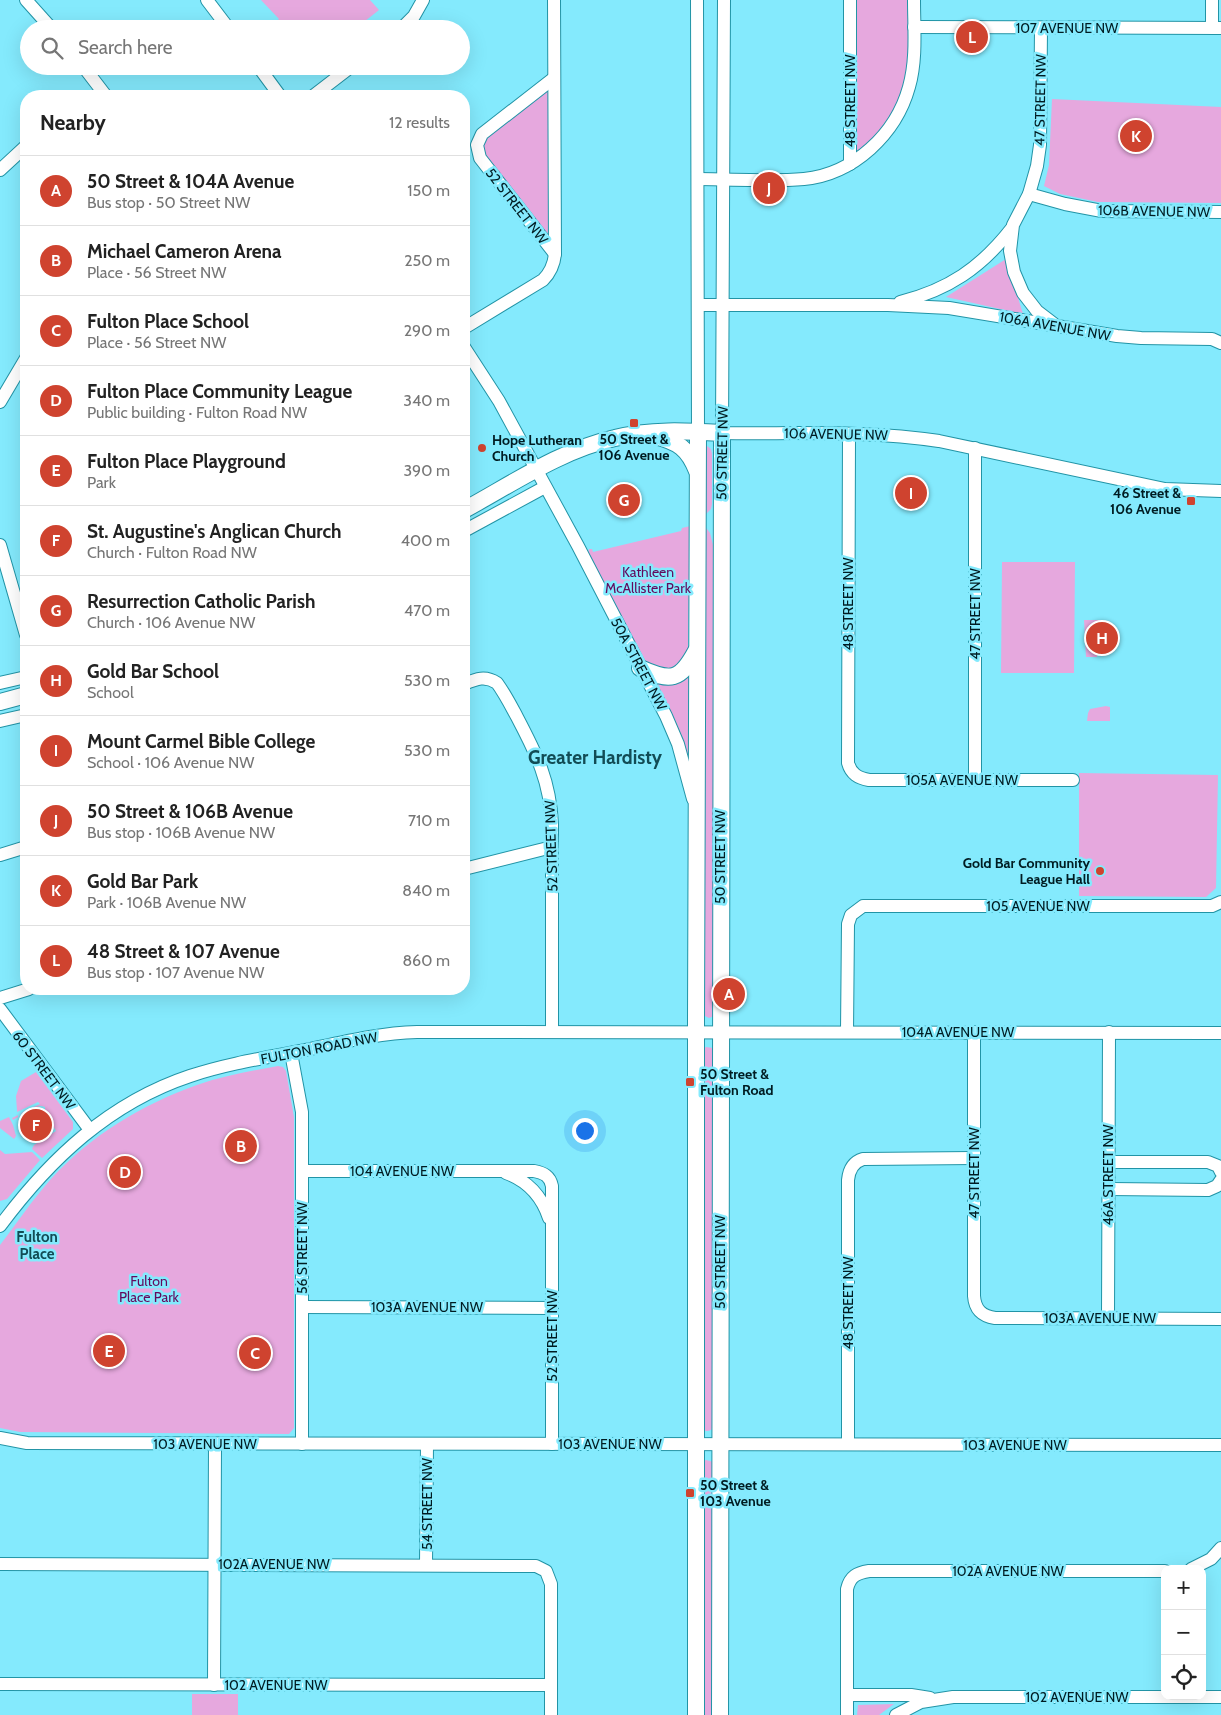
<!DOCTYPE html>
<html lang="en">
<head>
<meta charset="utf-8">
<style>
	body { margin:0; font-family:Cabin,sans-serif; background:#f6f6f6; color:#222 }
	.controls { position:absolute; right:15px; bottom:15px; display:grid; overflow:hidden; border-radius:10px; box-shadow:0 5px 20px #0002 }
	.controls button { width:45px; height:45px; display:grid; place-items:center; padding:0; border:0; border-bottom:1px solid #e0e0e0; background:#fff; color:#222; font:25px sans-serif }
	.you { position:absolute; left:584px; top:1130px; width:18px; height:18px; margin:-12px; border:4px solid #fff; border-radius:50%; background:#1a73e8; box-shadow:0 0 0 8px #1a73e833 }
	.badge { display:grid; place-items:center; width:32px; height:32px; border-radius:50%; background:#cf432f; color:#fff; font-size:16px; font-weight:700 }
	.pin { position:absolute; translate:-50% -50%; border:2px solid #fff; box-shadow:0 1px 5px #0006 }
	.list { margin:0; padding:0; list-style:none }
	h2 { display:flex; justify-content:space-between; align-items:center; height:65px; margin:0; padding:0 20px; font-size:21px }
	h2 small { font-size:16px; font-weight:400; color:#767676 }
	.list li { display:grid; grid-template-columns:32px 1fr auto; gap:15px; align-items:center; box-sizing:border-box; height:70px; padding:0 20px; border-top:1px solid #e0e0e0 }
	.list b { display:block; font-size:19px; white-space:nowrap }
	.list p { margin:0; font-size:16px; white-space:nowrap; color:#767676 }
	.list em { font-size:16px; font-style:normal; color:#767676 }
	.icon { flex:none; width:28px; height:28px; fill:none; stroke:currentColor; stroke-width:2; stroke-linecap:round; stroke-linejoin:round }
	.map { position:relative; flex:none; width:1221px; height:1715px; overflow:hidden }
	.search { position:absolute; background:#fff; box-shadow:0 5px 20px #0002; left:20px; top:20px; width:450px; height:55px; display:flex; align-items:center; gap:12px; box-sizing:border-box; padding:0 18px; border-radius:28px; color:#767676; font-size:19px }
	.panel { position:absolute; background:#fff; box-shadow:0 5px 20px #0002; left:20px; top:90px; width:450px; height:905px; border-radius:20px }
	.map>svg:first-child { display:block }
	.green { fill:#e6a8de }
	.lines { fill:none; stroke-linecap:round; stroke-linejoin:round }
	.minor-casing { stroke:#2294a6; stroke-width:14 }
	.major-casing { stroke:#2294a6; stroke-width:18 }
	.minor { stroke:#fff; stroke-width:12 }
	.major { stroke:#fff; stroke-width:16 }
	.poi-dot { fill:#cf432f; stroke:#84eafd; stroke-width:2 }
	.labels { text-anchor:middle; dominant-baseline:central; stroke-width:5; stroke-linejoin:round; paint-order:stroke }
	.street-label { font-size:14px; fill:#001c22; stroke:#84eafd }
	.poi-label { font-size:14px; font-weight:bold; fill:#001c22; stroke:#84eafd; text-anchor:start }
	.park-label { font-size:14px; fill:#630a5d; stroke:#84eafd }
	.neighbourhood-label { font-size:15px; font-weight:bold; fill:#124c55; stroke:#84eafd }
	.district-label { font-size:19px; font-weight:bold; fill:#124c55; stroke:#84eafd }
</style>
</head>
<body>
<div class="map">
<svg width="1221" height="1715" viewBox="0 0 1221 1715">
	<rect width="100%" height="100%" fill="#84eafd"/>
	<g class="green">
		<path d="M 261,0 L 370,0 L 379,10 L 355,29 L 268,29 L 279,19 Z"/>
		<path d="M 850,0 L 914,0 L 914,56 L 901,109 L 850,164 Z"/>
		<path d="M 554,78 L 555,254 L 480,158 L 478,141 Z"/>
		<path d="M 1052,99 L 1221,107 L 1221,203 L 1098,202 L 1060,194 L 1044,186 L 1049,165 Z"/>
		<path d="M 1006,259 L 1023,314 L 946,297 Z"/>
		<path d="M 707,446 L 711,449 L 712,454 L 712,504 L 711,509 L 706,514 L 703,513 L 705,447 Z"/>
		<path d="M 704,525 L 710,533 L 713,545 L 716,1012 L 714,1016 L 709,1018 L 703,1015 Z"/>
		<path d="M 690,526 L 688,651 L 687,658 L 671,672 L 650,667 L 644,660 L 588,553 L 589,549 L 592,549 L 593,552 L 681,531 L 682,528 Z"/>
		<path d="M 1002,562 L 1075,562 L 1074,673 L 1001,673 Z"/>
		<path d="M 1084,620 L 1100,620 L 1100,633 L 1104,634 L 1104,646 L 1097,646 L 1097,657 L 1086,657 Z"/>
		<path d="M 686,677 L 689,678 L 688,766 L 654,683 C 667,684 675,686 686,677 Z"/>
		<path d="M 1106,706 L 1110,707 L 1110,721 L 1087,721 L 1088,713 L 1090,709 Z"/>
		<path d="M 1079,773 L 1218,775 L 1216,888 L 1206,897 L 1079,896 Z"/>
		<path d="M 706,1047 L 713,1048 L 714,1427 C 711,1431 707,1432 703,1430 L 703,1049 Z"/>
		<path d="M 278,1066 L 283,1067 L 286,1071 L 294,1117 L 294,1428 L 289,1434 L 20,1432 L 0,1428 L 0,1245 C 17,1223 33,1199 51,1179 C 90,1136 143,1104 197,1085 C 223,1076 251,1071 278,1066 Z"/>
		<path d="M 36,1072 L 73,1122 L 73,1129 L 42,1158 L 32,1149 L 34,1145 L 56,1131 L 45,1113 L 45,1107 C 37,1104 37,1108 33,1112 L 30,1110 L 18,1115 L 18,1117 L 13,1120 L 12,1118 L 40,1104 L 38,1102 L 17,1112 L 17,1111 L 16,1096 L 21,1081 Z"/>
		<path d="M 9,1117 L 13,1125 L 16,1136 L 14,1139 L 0,1128 L 0,1121 Z"/>
		<path d="M 0,1150 L 5,1154 L 32,1152 L 40,1160 L 7,1199 L 0,1201 Z"/>
		<path d="M 706,1460 L 714,1462 L 714,1715 L 700,1715 L 703,1461 Z"/>
		<rect x="192" y="1694" width="46" height="21"/>
		<path d="M 894,1704 L 879,1715 L 857,1715 L 858,1705 Z"/>
	</g>
	<g class="lines">
		<g class="minor-casing">
			<g id="minor">
				<path d="M 26,0 L 52,29"/>
				<path d="M 207,0 L 229,29"/>
				<path d="M 697,0 L 698,432"/>
				<path d="M 724,0 L 722,433 C 794,434 867,430 939,441 L 1165,489 L 1221,491"/>
				<path d="M 850,0 L 850,164"/>
				<path d="M 1212,0 L 1212,28"/>
				<path d="M 914,27 L 1221,28"/>
				<path d="M 1041,28 L 1040,145 L 1037,166 L 1029,194 L 1013,225 L 1010,251 L 1014,272 L 1023,293 L 1037,311 L 1054,324"/>
				<path d="M 401,29 L 414,16 L 423,0"/>
				<path d="M 83,66 L 106,96"/>
				<path d="M 258,66 L 280,96"/>
				<path d="M 554,78 L 482,134 L 477,145 L 480,158 L 555,254"/>
				<path d="M 313,96 L 352,66"/>
				<path d="M 0,170 L 26,146"/>
				<path d="M 698,179 C 733,179 769,182 804,179 C 854,174 896,134 909,87 C 917,59 914,28 914,0"/>
				<path d="M 1029,194 L 1065,204 L 1102,211 L 1221,212"/>
				<path d="M 900,302 C 948,290 981,268 1012,228"/>
				<path d="M 698,305 L 888,305 L 949,308 L 1117,336 L 1141,338 L 1212,339 L 1221,343"/>
				<path d="M 464,328 L 543,280 C 551,272 554,264 555,254 L 554,0"/>
				<path d="M 464,347 L 499,401 L 578,546 L 666,716 L 678,744 L 693,799"/>
				<path d="M 0,402 L 26,358"/>
				<path d="M 849,434 L 848,763 C 851,774 858,778 869,780 L 1073,780"/>
				<path d="M 464,531 L 545,487"/>
				<path d="M 0,545 L 26,635"/>
				<path d="M 0,683 L 26,677"/>
				<path d="M 464,684 C 476,679 485,675 497,683 C 505,694 511,706 517,717 C 537,755 550,781 552,824 L 552,1032"/>
				<path d="M 0,721 L 26,715"/>
				<path d="M 975,780 L 975,448"/>
				<path d="M 0,855 L 26,847"/>
				<path d="M 464,869 L 552,847"/>
				<path d="M 0,998 L 29,989"/>
				<path d="M 0,1009 L 90,1130"/>
				<path d="M 847,1032 L 848,924 L 851,915 L 863,906 L 1212,906 L 1221,902"/>
				<path d="M 974,1032 L 974,1296 C 975,1310 982,1316 995,1318 L 1221,1319"/>
				<path d="M 291,1053 L 302,1112 L 302,1444"/>
				<path d="M 1109,1162 L 1208,1162 L 1218,1166 L 1221,1172"/>
				<path d="M 303,1171 L 534,1171 C 544,1173 550,1176 552,1186 L 552,1444"/>
				<path d="M 506,1173 C 528,1181 542,1197 549,1218"/>
				<path d="M 1109,1189 L 1208,1190 L 1217,1186 L 1221,1180"/>
				<path d="M 0,1226 C 50,1159 109,1103 190,1076 C 226,1064 264,1058 301,1051 C 339,1043 378,1033 417,1032 L 1221,1033"/>
				<path d="M 302,1307 L 552,1308"/>
				<path d="M 1108,1318 L 1109,1032"/>
				<path d="M 0,1438 L 27,1443 L 1221,1445"/>
				<path d="M 848,1444 L 848,1180 C 849,1170 853,1162 863,1159 L 974,1158"/>
				<path d="M 0,1564 L 536,1566 L 546,1571 L 551,1584 L 551,1715"/>
				<path d="M 426,1565 L 427,1444"/>
				<path d="M 1191,1569 L 1211,1559 L 1221,1548"/>
				<path d="M 0,1684 L 551,1685"/>
				<path d="M 214,1685 L 215,1444"/>
				<path d="M 847,1695 L 911,1695 L 930,1698"/>
				<path d="M 847,1715 L 847,1589 C 850,1576 857,1573 869,1571 L 1165,1571"/>
				<path d="M 896,1715 L 921,1702 L 953,1697 L 1221,1697"/>
			</g>
		</g>
		<g class="major-casing">
			<g id="major">
				<path d="M 655,436 C 678,442 688,448 697,471"/>
				<path d="M 464,510 C 512,484 561,450 615,438 C 650,429 686,431 722,433 L 720,1715"/>
				<path d="M 640,668 C 671,682 680,681 696,651"/>
				<path d="M 0,702 L 26,695"/>
				<path d="M 696,1715 L 696,1020 L 698,432"/>
			</g>
		</g>
		<use href="#minor" class="minor"/>
		<use href="#major" class="major"/>
	</g>
	<g class="poi-dot">
		<rect x="629" y="418" width="10" height="10" rx="2.5"/>
		<circle cx="482" cy="448" r="5"/>
		<rect x="1186" y="496" width="10" height="10" rx="2.5"/>
		<circle cx="1100" cy="871" r="5"/>
		<rect x="685" y="1077" width="10" height="10" rx="2.5"/>
		<rect x="685" y="1488" width="10" height="10" rx="2.5"/>
	</g>
	<g class="labels">
		<g class="street-label">
			<text x="1067" y="28">107 AVENUE NW</text>
			<text transform="translate(1040 100) rotate(-89)">47 STREET NW</text>
			<text transform="translate(850 101) rotate(-90)">48 STREET NW</text>
			<text transform="translate(517 206) rotate(52)">52 STREET NW</text>
			<text transform="translate(1154 211) rotate(1)">106B AVENUE NW</text>
			<text transform="translate(1055 326) rotate(10)">106A AVENUE NW</text>
			<text transform="translate(836 434) rotate(1)">106 AVENUE NW</text>
			<text transform="translate(722 453) rotate(-89)">50 STREET NW</text>
			<text transform="translate(848 604) rotate(-90)">48 STREET NW</text>
			<text transform="translate(975 614) rotate(-90)">47 STREET NW</text>
			<text transform="translate(639 664) rotate(62)">50A STREET NW</text>
			<text x="962" y="780">105A AVENUE NW</text>
			<text transform="translate(551 846) rotate(-92)">52 STREET NW</text>
			<text transform="translate(720 857) rotate(-90)">50 STREET NW</text>
			<text x="1038" y="906">105 AVENUE NW</text>
			<text x="958" y="1032">104A AVENUE NW</text>
			<text transform="translate(319 1048) rotate(-11)">FULTON ROAD NW</text>
			<text transform="translate(44 1070) rotate(53)">60 STREET NW</text>
			<text x="402" y="1171">104 AVENUE NW</text>
			<text transform="translate(974 1173) rotate(-90)">47 STREET NW</text>
			<text transform="translate(1108 1175) rotate(-90)">46A STREET NW</text>
			<text transform="translate(302 1248) rotate(-90)">56 STREET NW</text>
			<text transform="translate(720 1262) rotate(-90)">50 STREET NW</text>
			<text transform="translate(848 1303) rotate(-90)">48 STREET NW</text>
			<text x="427" y="1307">103A AVENUE NW</text>
			<text x="1100" y="1318">103A AVENUE NW</text>
			<text transform="translate(552 1336) rotate(-90)">52 STREET NW</text>
			<text x="205" y="1444">103 AVENUE NW</text>
			<text x="610" y="1444">103 AVENUE NW</text>
			<text x="1015" y="1445">103 AVENUE NW</text>
			<text transform="translate(427 1504) rotate(-90)">54 STREET NW</text>
			<text x="274" y="1564">102A AVENUE NW</text>
			<text x="1008" y="1571">102A AVENUE NW</text>
			<text x="276" y="1685">102 AVENUE NW</text>
			<text x="1077" y="1697">102 AVENUE NW</text>
		</g>
		<g class="poi-label">
			<text x="634" y="439" text-anchor="middle">50 Street &amp;<tspan x="634" dy="16">106 Avenue</tspan></text>
			<text x="492" y="440">Hope Lutheran<tspan x="492" dy="16">Church</tspan></text>
			<text x="1181" y="493" text-anchor="end">46 Street &amp;<tspan x="1181" dy="16">106 Avenue</tspan></text>
			<text x="1090" y="863" text-anchor="end">Gold Bar Community<tspan x="1090" dy="16">League Hall</tspan></text>
			<text x="700" y="1074">50 Street &amp;<tspan x="700" dy="16">Fulton Road</tspan></text>
			<text x="700" y="1485">50 Street &amp;<tspan x="700" dy="16">103 Avenue</tspan></text>
		</g>
		<g class="park-label">
			<text x="648" y="572">Kathleen<tspan x="648" dy="16">McAllister Park</tspan></text>
			<text x="149" y="1281">Fulton<tspan x="149" dy="16">Place Park</tspan></text>
		</g>
		<g class="neighbourhood-label">
			<text x="37" y="1237">Fulton<tspan x="37" dy="17">Place</tspan></text>
		</g>
		<g class="district-label">
			<text x="595" y="757">Greater Hardisty</text>
		</g>
	</g>
</svg>
<div class="controls">
<button>+</button>
<button>−</button>
<button><svg class="icon" aria-label="locate" viewBox="0 0 24 24"><circle cx="12" cy="12" r="6"/><path d="M12 2v4M12 18v4M2 12h4M18 12h4"/></svg></button>
</div>
<div class="you"></div>
<div class="pin badge" style="left:729px;top:994px">A</div>
<div class="pin badge" style="left:241px;top:1146px">B</div>
<div class="pin badge" style="left:255px;top:1353px">C</div>
<div class="pin badge" style="left:125px;top:1172px">D</div>
<div class="pin badge" style="left:109px;top:1351px">E</div>
<div class="pin badge" style="left:36px;top:1125px">F</div>
<div class="pin badge" style="left:624px;top:500px">G</div>
<div class="pin badge" style="left:1102px;top:638px">H</div>
<div class="pin badge" style="left:911px;top:493px">I</div>
<div class="pin badge" style="left:769px;top:188px">J</div>
<div class="pin badge" style="left:1136px;top:136px">K</div>
<div class="pin badge" style="left:972px;top:37px">L</div>
<div class="search"><svg class="icon" aria-label="search" viewBox="0 0 24 24"><circle cx="10" cy="10" r="6"/><path d="M15 15l6 6"/></svg>Search here</div>
<section class="panel">
<h2>Nearby<small>12 results</small></h2>
<ul class="list">
<li><span class="badge">A</span><div><b>50 Street &amp; 104A Avenue</b><p>Bus stop · 50 Street NW</p></div><em>150 m</em></li>
<li><span class="badge">B</span><div><b>Michael Cameron Arena</b><p>Place · 56 Street NW</p></div><em>250 m</em></li>
<li><span class="badge">C</span><div><b>Fulton Place School</b><p>Place · 56 Street NW</p></div><em>290 m</em></li>
<li><span class="badge">D</span><div><b>Fulton Place Community League</b><p>Public building · Fulton Road NW</p></div><em>340 m</em></li>
<li><span class="badge">E</span><div><b>Fulton Place Playground</b><p>Park</p></div><em>390 m</em></li>
<li><span class="badge">F</span><div><b>St. Augustine's Anglican Church</b><p>Church · Fulton Road NW</p></div><em>400 m</em></li>
<li><span class="badge">G</span><div><b>Resurrection Catholic Parish</b><p>Church · 106 Avenue NW</p></div><em>470 m</em></li>
<li><span class="badge">H</span><div><b>Gold Bar School</b><p>School</p></div><em>530 m</em></li>
<li><span class="badge">I</span><div><b>Mount Carmel Bible College</b><p>School · 106 Avenue NW</p></div><em>530 m</em></li>
<li><span class="badge">J</span><div><b>50 Street &amp; 106B Avenue</b><p>Bus stop · 106B Avenue NW</p></div><em>710 m</em></li>
<li><span class="badge">K</span><div><b>Gold Bar Park</b><p>Park · 106B Avenue NW</p></div><em>840 m</em></li>
<li><span class="badge">L</span><div><b>48 Street &amp; 107 Avenue</b><p>Bus stop · 107 Avenue NW</p></div><em>860 m</em></li>
</ul>
</section>
</div>
</body>
</html>
